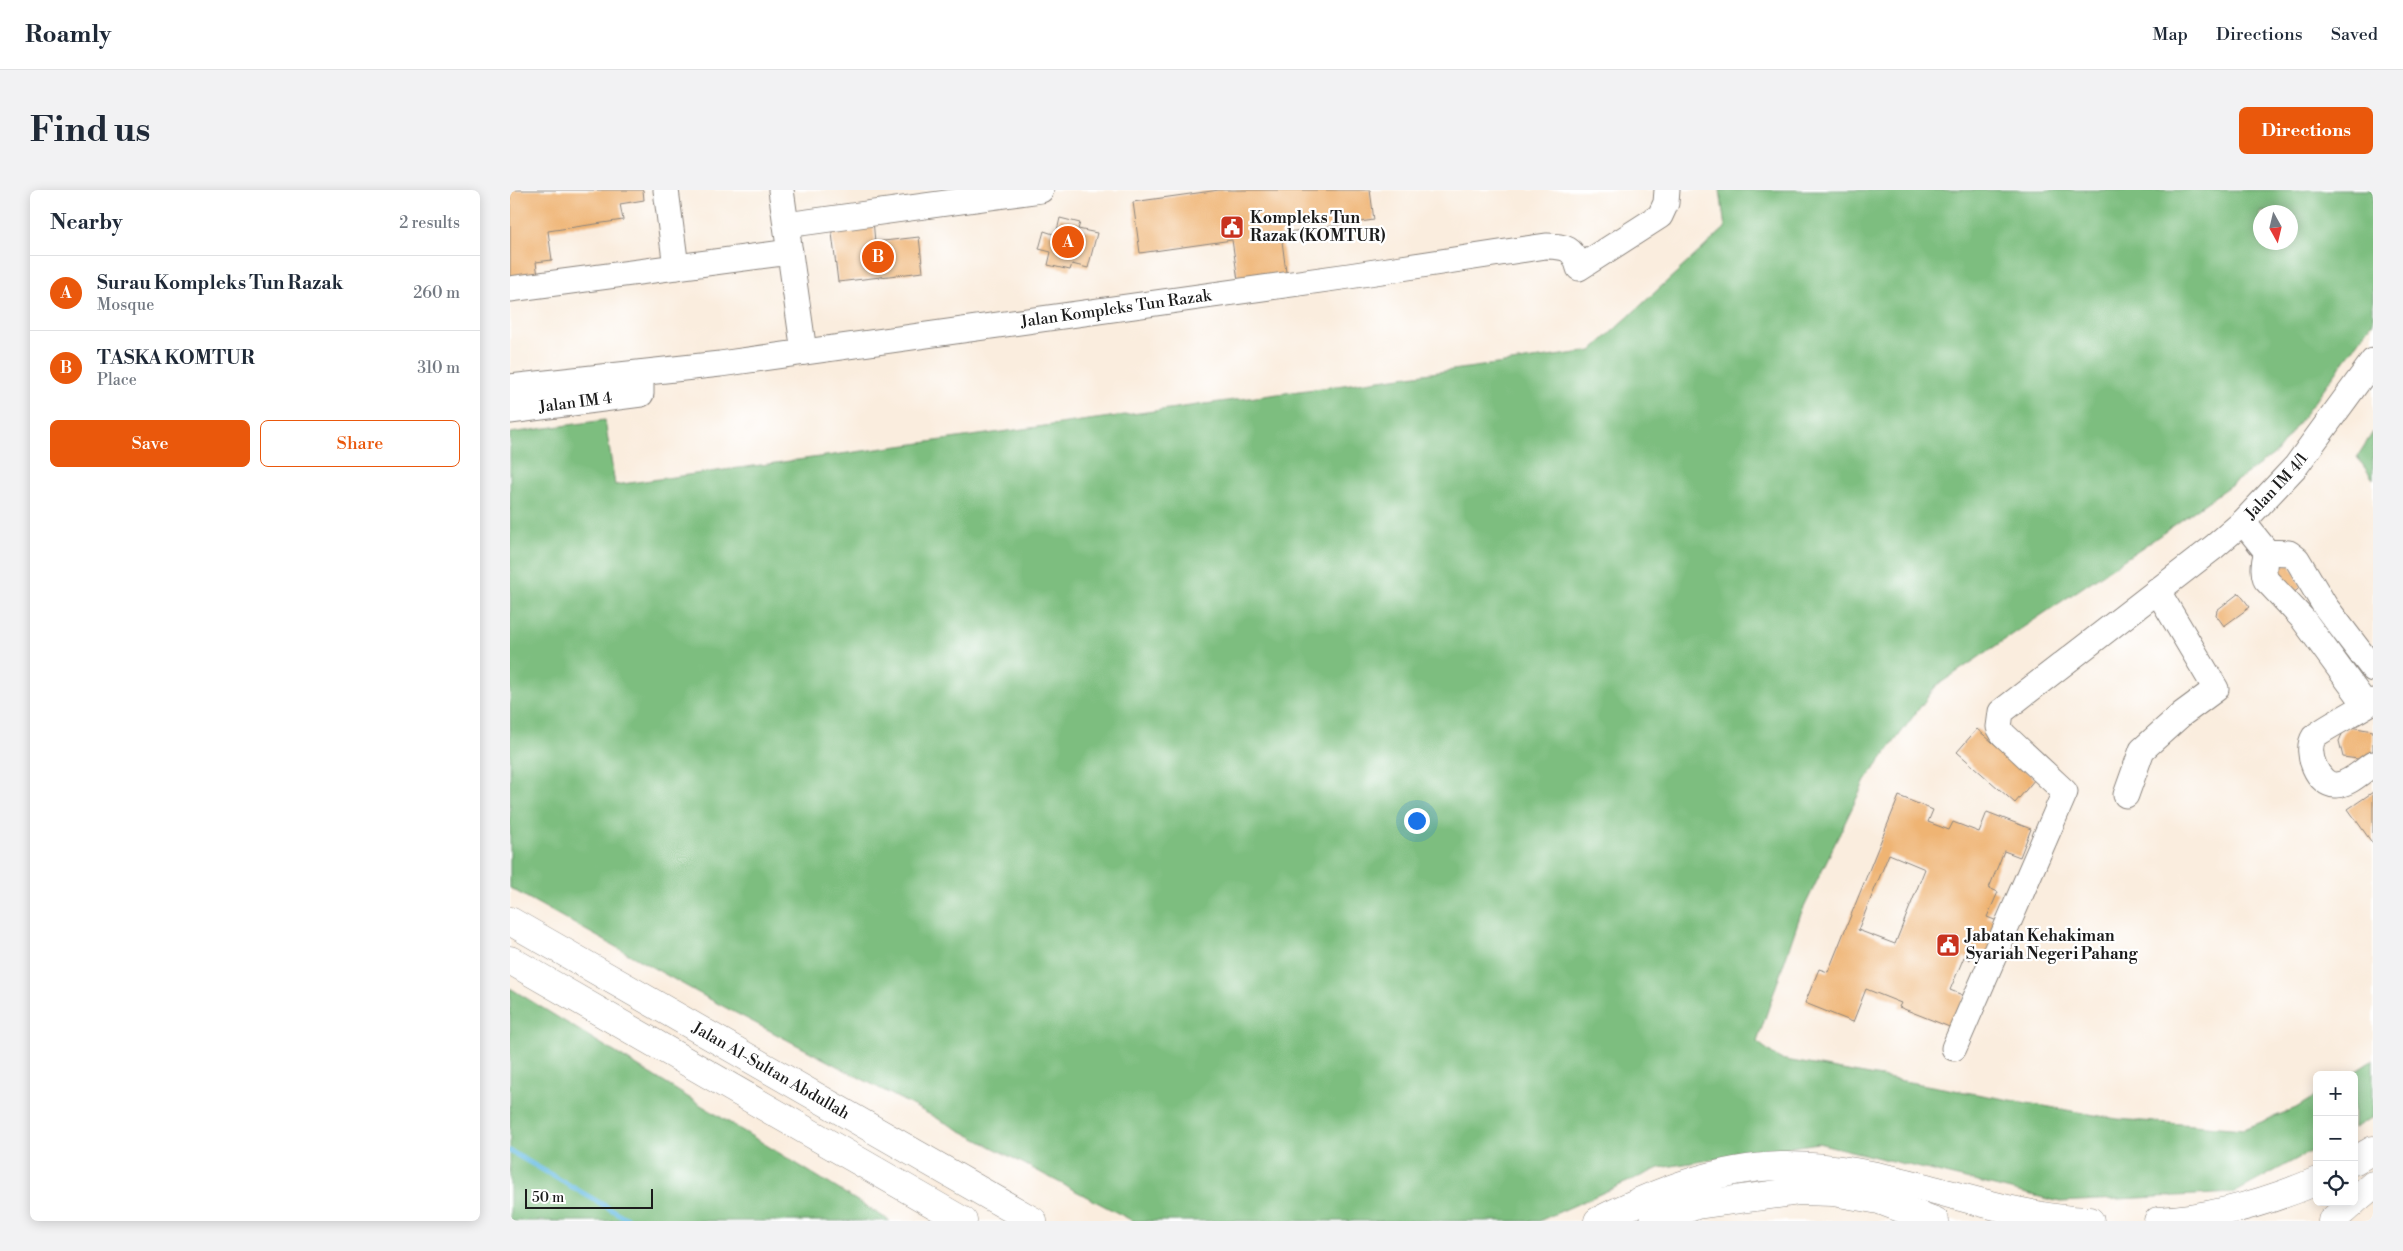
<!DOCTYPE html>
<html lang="en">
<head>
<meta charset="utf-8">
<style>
	body { margin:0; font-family:"Libre Bodoni",serif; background:#f2f2f3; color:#1f2937 }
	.controls { position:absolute; right:15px; bottom:15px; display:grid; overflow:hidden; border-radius:8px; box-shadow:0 2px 12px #0003 }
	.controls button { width:45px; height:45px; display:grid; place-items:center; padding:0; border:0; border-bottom:1px solid #e0e1e3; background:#fff; color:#1f2937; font:25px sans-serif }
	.compass { position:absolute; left:1743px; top:15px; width:45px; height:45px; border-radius:50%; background:#fff; box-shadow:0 2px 12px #0003; rotate:172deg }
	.scale { position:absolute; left:15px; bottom:12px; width:128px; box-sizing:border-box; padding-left:5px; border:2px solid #1c1c1c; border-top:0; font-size:14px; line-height:18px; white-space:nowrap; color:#1c1c1c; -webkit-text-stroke:4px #fff; paint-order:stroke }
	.you { position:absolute; left:906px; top:630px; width:18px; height:18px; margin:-12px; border:4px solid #fff; border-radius:50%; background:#1a73e8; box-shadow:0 0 0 8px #1a73e833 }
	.badge { display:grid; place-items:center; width:32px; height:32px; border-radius:50%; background:#ea580c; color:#fff; font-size:16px; font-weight:700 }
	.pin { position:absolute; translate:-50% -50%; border:2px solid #fff; box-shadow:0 1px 5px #0006 }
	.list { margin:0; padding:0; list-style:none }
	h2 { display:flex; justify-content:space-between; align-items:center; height:65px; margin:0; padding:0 20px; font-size:21px }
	h2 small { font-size:16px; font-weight:400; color:#747a83 }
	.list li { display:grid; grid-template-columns:32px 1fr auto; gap:15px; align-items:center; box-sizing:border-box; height:75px; padding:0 20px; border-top:1px solid #e0e1e3 }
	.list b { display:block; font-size:19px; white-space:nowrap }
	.list p { margin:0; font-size:16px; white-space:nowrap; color:#747a83 }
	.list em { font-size:16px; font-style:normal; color:#747a83 }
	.actions { display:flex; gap:10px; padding:15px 20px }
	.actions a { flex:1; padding:11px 0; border:1px solid #ea580c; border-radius:8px; text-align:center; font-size:18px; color:#ea580c }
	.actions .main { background:#ea580c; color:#fff }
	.icon { flex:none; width:28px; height:28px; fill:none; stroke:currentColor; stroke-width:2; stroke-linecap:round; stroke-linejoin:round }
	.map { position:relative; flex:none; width:1863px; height:1031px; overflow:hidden; border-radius:8px }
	header { display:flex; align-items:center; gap:30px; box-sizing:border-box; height:70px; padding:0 25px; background:#fff; border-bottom:1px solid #e0e1e3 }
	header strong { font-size:24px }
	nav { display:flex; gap:28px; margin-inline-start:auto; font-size:18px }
	.intro { display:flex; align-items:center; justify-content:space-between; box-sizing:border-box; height:120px; padding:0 30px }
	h1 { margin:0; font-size:35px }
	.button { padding:12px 22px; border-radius:8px; background:#ea580c; color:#fff; font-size:18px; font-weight:700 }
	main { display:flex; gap:30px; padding:0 30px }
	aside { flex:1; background:#fff; border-radius:8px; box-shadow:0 2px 12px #0003 }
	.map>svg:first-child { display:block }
	.forest { fill:#7dbe7f; stroke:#4c6d4e; fill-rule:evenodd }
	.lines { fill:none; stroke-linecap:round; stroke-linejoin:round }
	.stream { stroke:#67bce4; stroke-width:5 }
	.building { fill:#efb473; fill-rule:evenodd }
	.minor-casing { stroke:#8b847d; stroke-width:27 }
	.major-casing { stroke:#8b847d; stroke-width:29 }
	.highway-casing { stroke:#8b847d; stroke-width:29 }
	.minor { stroke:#fff; stroke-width:25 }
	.major { stroke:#fff; stroke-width:28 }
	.highway { stroke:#fff; stroke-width:28 }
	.labels { text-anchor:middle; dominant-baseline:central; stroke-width:4.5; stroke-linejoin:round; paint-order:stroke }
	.poi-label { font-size:16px; font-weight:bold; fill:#1c1c1c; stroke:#fff; text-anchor:start }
	.street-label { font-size:16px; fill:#1c1c1c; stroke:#fff }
</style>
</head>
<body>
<header>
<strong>Roamly</strong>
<nav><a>Map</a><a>Directions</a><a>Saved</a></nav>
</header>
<div class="intro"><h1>Find us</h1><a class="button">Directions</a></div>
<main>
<aside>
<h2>Nearby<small>2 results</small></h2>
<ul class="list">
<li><span class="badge">A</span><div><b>Surau Kompleks Tun Razak</b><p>Mosque</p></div><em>260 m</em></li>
<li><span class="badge">B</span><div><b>TASKA KOMTUR</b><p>Place</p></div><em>310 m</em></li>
</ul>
<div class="actions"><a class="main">Save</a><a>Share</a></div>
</aside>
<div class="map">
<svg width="1863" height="1031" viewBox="0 0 1863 1031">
	<rect width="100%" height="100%" fill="#fff"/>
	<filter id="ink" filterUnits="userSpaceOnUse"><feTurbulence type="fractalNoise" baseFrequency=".02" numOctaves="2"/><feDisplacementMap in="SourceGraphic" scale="10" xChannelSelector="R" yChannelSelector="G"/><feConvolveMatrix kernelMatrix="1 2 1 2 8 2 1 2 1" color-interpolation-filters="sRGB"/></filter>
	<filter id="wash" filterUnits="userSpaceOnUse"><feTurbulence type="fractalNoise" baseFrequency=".0096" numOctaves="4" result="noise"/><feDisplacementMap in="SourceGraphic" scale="20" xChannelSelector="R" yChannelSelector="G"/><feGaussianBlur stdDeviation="1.12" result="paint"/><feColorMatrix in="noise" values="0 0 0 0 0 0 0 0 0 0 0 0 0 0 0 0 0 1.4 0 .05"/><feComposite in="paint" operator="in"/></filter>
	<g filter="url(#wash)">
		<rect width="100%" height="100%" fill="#faedde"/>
		<g class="forest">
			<path d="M 1210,0 L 1863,0 L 1863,132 L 1858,139 L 1767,262 L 1649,346 L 1426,496 L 1355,591 L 1290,726 L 1247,852 L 1270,869 L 1607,929 L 1734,939 L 1786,918 L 1807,905 L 1807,958 L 1724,1003 L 1550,1012 L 1308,953 L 1149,978 L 1029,1031 L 623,1031 L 203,811 L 0,698 L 0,243 L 95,230 L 105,295 L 1081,161 L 1215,38 ZM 1780,22 L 1780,52 L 1750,52 L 1750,22 Z"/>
			<path d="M 1863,242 L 1863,289 L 1847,267 Z"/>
			<path d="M 0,798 L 380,1031 L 0,1031 Z"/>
			<path d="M 1863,870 L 1863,927 L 1844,938 L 1844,885 L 1840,885 Z"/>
		</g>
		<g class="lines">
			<path class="stream" d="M 0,961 L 121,1031"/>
		</g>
		<g id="blocks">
			<g class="building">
				<path d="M 0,0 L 133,0 L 134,10 L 110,14 L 113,30 L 38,41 L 42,70 L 26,72 L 28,86 L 0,90 Z"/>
				<path d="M 709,0 L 860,0 L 864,30 L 771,43 L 777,90 L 729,97 L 722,50 L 630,63 L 623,12 Z"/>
				<path d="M 550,28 L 570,33 L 568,39 L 587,43 L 578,78 L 562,74 L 560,80 L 538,75 L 541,62 L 529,59 L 534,41 L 546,45 Z"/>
				<path d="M 363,30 L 365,52 L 409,47 L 413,82 L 328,92 L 321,35 Z"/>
				<path d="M 1774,374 L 1780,374 L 1791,396 L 1786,401 L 1778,403 L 1762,381 L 1766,376 Z"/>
				<path d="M 1729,403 L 1740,417 L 1714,436 L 1706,425 L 1707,420 Z"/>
				<path d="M 1840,537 L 1863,541 L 1863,571 L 1833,567 L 1829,551 L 1833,542 Z"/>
				<path d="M 1467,539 L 1525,589 L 1505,613 L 1447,562 Z"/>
				<path d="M 1863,602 L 1863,654 L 1838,619 Z"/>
				<path d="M 1389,606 L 1423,620 L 1418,632 L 1439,640 L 1443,632 L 1469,642 L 1477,622 L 1521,639 L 1510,667 L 1494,661 L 1479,698 L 1488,702 L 1477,727 L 1500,736 L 1487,768 L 1464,759 L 1460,770 L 1454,767 L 1440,800 L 1455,806 L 1442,838 L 1389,817 L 1391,813 L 1356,799 L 1343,832 L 1295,813 L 1309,779 L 1318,782 ZM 1379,664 L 1415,679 L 1385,754 L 1348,740 Z"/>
			</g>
		</g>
	</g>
	<g filter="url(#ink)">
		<use href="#blocks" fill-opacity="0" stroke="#8b847d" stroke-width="1"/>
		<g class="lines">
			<g class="minor-casing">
				<g id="minor">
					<path d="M 156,0 L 166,77"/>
					<path d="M 271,0 L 294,162"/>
					<path d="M 276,35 L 531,0"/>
					<path d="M 0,99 L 280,62"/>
					<path id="s1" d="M 0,197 L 210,174 L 839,86 L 1036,56 C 1056,57 1063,57 1069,78 L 1150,26 L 1156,13 L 1157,0"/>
					<path id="s2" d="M 0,221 L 131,204 L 131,183"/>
					<path d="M 1733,332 L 1757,362 L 1779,363 L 1787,369 L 1815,416 L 1863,479"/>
					<path d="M 1757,362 C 1754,371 1752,380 1756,390 L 1793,429 L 1856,515"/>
					<path d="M 1863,511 C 1853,518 1809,541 1804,547 C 1794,562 1808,596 1826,595 C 1840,594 1852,581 1863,574"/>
					<path d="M 1616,605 L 1632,560 L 1672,524 L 1706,499 L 1647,400"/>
					<path id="s3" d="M 1444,858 L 1555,602 L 1493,544 L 1489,537 L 1491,522 L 1704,357 L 1733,332 L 1786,276 L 1863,171"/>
				</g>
			</g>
			<g class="major-casing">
				<g id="major">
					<path id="s4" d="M 0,731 L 523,1031"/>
					<path d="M 0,770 L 453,1031"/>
				</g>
			</g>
			<g class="highway-casing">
				<g id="highway">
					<path d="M 1844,971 L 1863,960"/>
					<path d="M 1844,1011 L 1863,995"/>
					<path d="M 1088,1031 C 1144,1003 1208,977 1271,976 C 1320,975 1371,986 1417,998 C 1470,1012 1525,1029 1580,1031"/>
					<path d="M 1144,1031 L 1187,1015 L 1290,1001 L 1323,1002 L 1369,1010 L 1425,1031"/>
					<path d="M 1648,1031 C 1702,1028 1757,1012 1807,991"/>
					<path d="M 1822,1031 L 1843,1012"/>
				</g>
			</g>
			<use href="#minor" class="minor"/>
			<use href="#major" class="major"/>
			<use href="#highway" class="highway"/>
		</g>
	</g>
	<defs>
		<g id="civic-square" transform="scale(1.25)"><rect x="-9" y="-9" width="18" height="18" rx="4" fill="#c8321e" stroke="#fff"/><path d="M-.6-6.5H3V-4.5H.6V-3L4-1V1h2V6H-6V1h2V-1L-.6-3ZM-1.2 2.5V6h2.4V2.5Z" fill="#fff"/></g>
	</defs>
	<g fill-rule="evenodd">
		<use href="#civic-square" x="722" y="37"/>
		<use href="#civic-square" x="1438" y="755"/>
	</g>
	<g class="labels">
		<g class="poi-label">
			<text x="740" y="28">Kompleks Tun<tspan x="740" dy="18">Razak (KOMTUR)</tspan></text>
			<text x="1456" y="746">Jabatan Kehakiman<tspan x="1456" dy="18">Syariah Negeri Pahang</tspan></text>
		</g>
		<g class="street-label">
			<text stroke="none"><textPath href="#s1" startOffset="611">Jalan Kompleks Tun Razak</textPath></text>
			<text stroke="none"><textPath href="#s2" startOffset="66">Jalan IM 4</textPath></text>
			<text stroke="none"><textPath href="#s3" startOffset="744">Jalan IM 4/1</textPath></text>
			<text stroke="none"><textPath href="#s4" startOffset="301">Jalan Al-Sultan Abdullah</textPath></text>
		</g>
	</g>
</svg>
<div class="controls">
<button>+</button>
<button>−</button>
<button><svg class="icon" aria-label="locate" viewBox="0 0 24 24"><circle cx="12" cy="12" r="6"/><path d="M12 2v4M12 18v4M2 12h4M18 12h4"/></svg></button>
</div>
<svg class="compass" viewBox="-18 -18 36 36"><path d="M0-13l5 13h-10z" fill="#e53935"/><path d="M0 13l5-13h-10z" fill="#747a83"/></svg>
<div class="scale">50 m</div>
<div class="you"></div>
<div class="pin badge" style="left:558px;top:52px">A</div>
<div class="pin badge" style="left:368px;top:67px">B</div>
</div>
</main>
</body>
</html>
